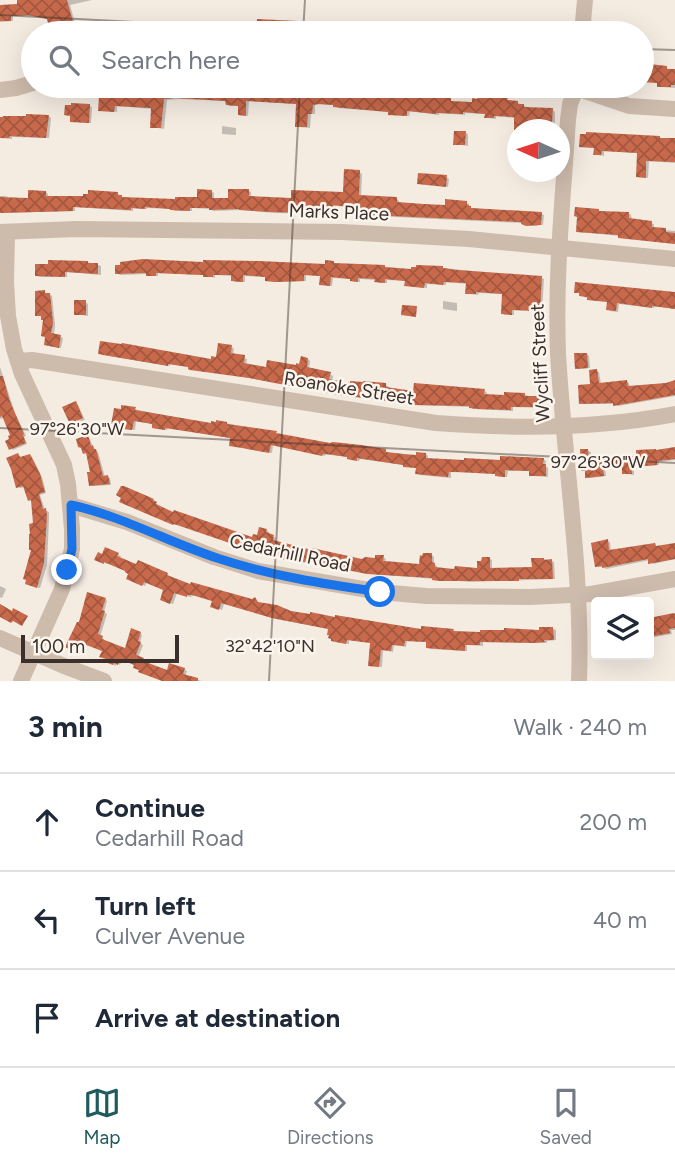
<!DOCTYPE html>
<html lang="en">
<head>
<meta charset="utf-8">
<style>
	body { margin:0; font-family:Figtree,sans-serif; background:#f2f2f3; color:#1f2937 }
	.controls { position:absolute; right:21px; bottom:21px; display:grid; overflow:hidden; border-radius:7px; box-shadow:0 7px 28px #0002 }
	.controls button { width:63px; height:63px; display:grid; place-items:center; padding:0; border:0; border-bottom:2px solid #e0e1e3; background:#fff; color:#1f2937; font:35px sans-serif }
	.compass { position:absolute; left:507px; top:119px; width:63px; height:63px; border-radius:50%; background:#fff; box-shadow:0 7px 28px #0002; rotate:273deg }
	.scale { position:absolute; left:21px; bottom:18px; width:158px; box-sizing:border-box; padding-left:7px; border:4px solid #3b302b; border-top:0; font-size:19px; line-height:24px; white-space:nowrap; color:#3b302b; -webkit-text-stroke:5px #fbf5ee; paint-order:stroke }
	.stop { position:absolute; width:21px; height:21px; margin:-16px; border:5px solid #1a73e8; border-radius:50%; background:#fff }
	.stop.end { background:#1a73e8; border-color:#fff; box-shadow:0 2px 7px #0008 }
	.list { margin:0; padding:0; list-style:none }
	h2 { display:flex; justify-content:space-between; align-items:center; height:91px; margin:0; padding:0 28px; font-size:30px }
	h2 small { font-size:23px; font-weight:400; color:#747a83 }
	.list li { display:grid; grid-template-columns:46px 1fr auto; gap:21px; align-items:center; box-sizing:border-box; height:98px; padding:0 28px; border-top:2px solid #e0e1e3 }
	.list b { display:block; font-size:26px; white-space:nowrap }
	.list p { margin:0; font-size:23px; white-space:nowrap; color:#747a83 }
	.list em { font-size:23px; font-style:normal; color:#747a83 }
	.icon { flex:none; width:38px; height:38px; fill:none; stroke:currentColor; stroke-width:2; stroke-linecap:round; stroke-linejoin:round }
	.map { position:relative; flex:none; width:675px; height:681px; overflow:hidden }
	.search { position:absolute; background:#fff; box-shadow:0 7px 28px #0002; left:21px; right:21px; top:21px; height:77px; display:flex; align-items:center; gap:18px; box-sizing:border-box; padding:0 24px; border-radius:38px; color:#747a83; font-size:26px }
	.sheet { height:385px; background:#fff }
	nav { display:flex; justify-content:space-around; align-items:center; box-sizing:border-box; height:98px; border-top:2px solid #e0e1e3; background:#fff; font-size:19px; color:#747a83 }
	nav a { display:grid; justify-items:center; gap:4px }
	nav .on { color:#1f5a5e }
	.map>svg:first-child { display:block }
	.shadow { fill:#0003 }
	.building { fill:url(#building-cross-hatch) }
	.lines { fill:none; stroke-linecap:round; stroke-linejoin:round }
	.minor { stroke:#cdbbac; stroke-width:16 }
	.route { stroke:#1a73e8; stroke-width:9 }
	.ticks { fill:none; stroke:#3b302b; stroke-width:2; stroke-opacity:0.45 }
	.labels { text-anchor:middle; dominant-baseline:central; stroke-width:5; stroke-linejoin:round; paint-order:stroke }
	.street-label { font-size:19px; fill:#3b302b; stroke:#fbf5ee }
	.ticks-label { font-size:18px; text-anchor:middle; fill:#3b302b; stroke:#fbf5ee; stroke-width:5; stroke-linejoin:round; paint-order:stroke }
</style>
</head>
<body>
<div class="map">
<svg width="675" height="681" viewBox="0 0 675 681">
	<defs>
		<pattern id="building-cross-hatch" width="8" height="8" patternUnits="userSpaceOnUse" patternTransform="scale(1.75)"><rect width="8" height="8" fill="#c8694b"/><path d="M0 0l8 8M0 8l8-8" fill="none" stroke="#a4573f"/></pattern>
	</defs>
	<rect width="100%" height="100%" fill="#f4ebe1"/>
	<g class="shadow">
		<path d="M 19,0 L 92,0 L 70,5 L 76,27 L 54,32 L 52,31 L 48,19 L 32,16 L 13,16 L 13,21 L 0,22 L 0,7 L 19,5 Z"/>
		<path d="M 259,20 L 297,23 L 300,26 L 345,28 L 345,26 L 404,30 L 405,22 L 413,24 L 413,28 L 438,30 L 438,28 L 445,28 L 448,30 L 516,33 L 258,33 Z"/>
		<path d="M 556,23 L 569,26 L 568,33 L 548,33 L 555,33 Z"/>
		<path d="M 233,24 L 236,25 L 235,33 L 206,33 L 206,25 Z"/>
		<path d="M 642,61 L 650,62 L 653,63 L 652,66 L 666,68 L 675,71 L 675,88 L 661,87 L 659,86 L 659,83 L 642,82 Z"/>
		<path d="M 194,86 L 297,93 L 363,95 L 366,98 L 451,100 L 453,103 L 518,103 L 527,107 L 553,110 L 555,112 L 555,123 L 543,122 L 543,130 L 518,130 L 518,133 L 515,132 L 516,118 L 496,116 L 496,119 L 489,118 L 486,117 L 486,114 L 465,113 L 465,115 L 439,113 L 439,115 L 410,111 L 409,116 L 393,115 L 390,112 L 338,108 L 335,105 L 321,104 L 315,105 L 315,114 L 311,114 L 310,128 L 299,127 L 297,126 L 298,104 L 249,101 L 248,116 L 239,114 L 240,106 L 230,106 L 227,104 L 227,101 L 179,99 L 167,100 L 164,129 L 152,127 L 153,109 L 117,106 L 117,112 L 100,110 L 124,100 L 193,88 Z"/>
		<path d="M 89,106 L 92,107 L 91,123 L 74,122 Z"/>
		<path d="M 48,116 L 51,118 L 49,138 L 12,137 L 12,139 L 0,138 L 0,119 Z"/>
		<path d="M 222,126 L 236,128 L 236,135 L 222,134 Z"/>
		<path d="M 466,133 L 468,134 L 468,146 L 455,144 Z"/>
		<path d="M 659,138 L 663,139 L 675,140 L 675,163 L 649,161 L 648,178 L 637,176 L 638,153 L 604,151 L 604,156 L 598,155 L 595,154 L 595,148 L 581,146 Z"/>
		<path d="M 359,172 L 362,174 L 361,197 L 397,199 L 399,201 L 399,204 L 446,207 L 467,203 L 469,204 L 469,207 L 473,209 L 541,214 L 544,215 L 543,225 L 537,225 L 537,226 L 522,223 L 354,215 L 351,213 L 352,207 L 336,206 L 335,214 L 275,213 L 241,210 L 213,211 L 210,209 L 192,208 L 192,211 L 175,211 L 172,209 L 147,208 L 147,209 L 133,208 L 133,211 L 75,207 L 75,211 L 0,213 L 0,196 L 5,196 L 8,197 L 8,199 L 30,200 L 46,192 L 48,194 L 48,198 L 84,197 L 117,193 L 124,199 L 198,199 L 211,191 L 214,193 L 214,199 L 230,200 L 249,191 L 251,192 L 251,198 L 293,200 L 345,194 Z"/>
		<path d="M 446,177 L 449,179 L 448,187 L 419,183 Z"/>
		<path d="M 602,213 L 628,213 L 631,215 L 632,220 L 654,224 L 654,229 L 675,231 L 675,244 L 623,238 L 620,236 L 580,232 Z"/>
		<path d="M 87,262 L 101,266 L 101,275 L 67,272 L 67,277 L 40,277 L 37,275 Z"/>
		<path d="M 337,265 L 412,271 L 443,268 L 542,278 L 544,279 L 542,312 L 514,310 L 514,315 L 505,315 L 502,313 L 503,294 L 479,293 L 478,295 L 470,294 L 467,293 L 468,284 L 446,282 L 446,285 L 427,284 L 427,288 L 409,286 L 407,281 L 387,280 L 387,283 L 379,283 L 376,280 L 360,279 L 360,282 L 354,282 L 351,279 L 333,278 L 332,286 L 321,284 L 322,276 L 306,275 L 306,281 L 279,282 L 269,281 L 267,277 L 245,276 L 245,282 L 235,282 L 233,280 L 233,276 L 215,275 L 215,278 L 204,275 L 158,273 L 158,276 L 150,276 L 146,274 L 120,275 L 117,273 Z"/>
		<path d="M 44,292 L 52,296 L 55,325 L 54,335 L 63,338 L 61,348 L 49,346 L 45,321 L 43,317 L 37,315 Z"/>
		<path d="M 576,292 L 675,293 L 675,309 L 655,306 L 654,308 L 619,304 L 618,312 L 610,311 L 608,309 L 608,302 L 584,297 L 581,294 Z"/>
		<path d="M 443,301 L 457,303 L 457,311 L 443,309 Z"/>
		<path d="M 85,302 L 88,304 L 88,316 L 75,314 Z"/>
		<path d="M 232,347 L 234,349 L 233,355 L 247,359 L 246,365 L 268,369 L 297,367 L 308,359 L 310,361 L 309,369 L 330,374 L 333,376 L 332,382 L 351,385 L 386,385 L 389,387 L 388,389 L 414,392 L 484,391 L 487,392 L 486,396 L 525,395 L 543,400 L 543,408 L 513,407 L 513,411 L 473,409 L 470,407 L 416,405 L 413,404 L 345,396 L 326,393 L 324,389 L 304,386 L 303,388 L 190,367 L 170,364 L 170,366 L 102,355 L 212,361 Z"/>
		<path d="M 587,354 L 589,356 L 590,368 L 579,369 L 577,368 Z"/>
		<path d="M 0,367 L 15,413 L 26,436 L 24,437 L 27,444 L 13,450 L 11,448 L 13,436 L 5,417 L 0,419 Z"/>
		<path d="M 597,371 L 599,372 L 601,384 L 627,382 L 629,383 L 630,388 L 675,382 L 675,396 L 618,406 L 615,404 L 583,404 L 581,403 L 592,386 Z"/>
		<path d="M 76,403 L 78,405 L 85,420 L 74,425 L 71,423 Z"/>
		<path d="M 123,407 L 212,425 L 226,423 L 312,441 L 388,453 L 418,457 L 426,454 L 428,456 L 428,460 L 502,462 L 543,459 L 546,461 L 545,466 L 548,468 L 548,477 L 533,476 L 530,475 L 531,471 L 508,471 L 507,477 L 499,477 L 497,474 L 451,472 L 451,478 L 420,475 L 417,473 L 417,468 L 404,465 L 360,459 L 359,461 L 351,460 L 349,457 L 331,455 L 325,455 L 325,456 L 273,445 L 272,453 L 246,449 L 231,438 L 168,428 L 167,430 L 156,429 L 153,427 L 154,424 L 136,421 L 135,430 L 115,426 L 113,425 L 122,411 Z"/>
		<path d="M 88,437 L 90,439 L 93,447 L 98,452 L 105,477 L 110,478 L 111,485 L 94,486 L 91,485 L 92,473 L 88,455 L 85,453 Z"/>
		<path d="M 675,449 L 675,460 L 659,462 L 659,465 L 634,467 L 634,475 L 623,473 L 623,468 L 605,468 L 606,476 L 590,478 L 587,477 L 586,471 L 582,470 L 588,451 L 591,452 L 591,459 L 638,458 Z"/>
		<path d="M 18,455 L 21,458 L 30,456 L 32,457 L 42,477 L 46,493 L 40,495 L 45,510 L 49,512 L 49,519 L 47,565 L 40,588 L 30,585 L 35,525 L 33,501 L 30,500 L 26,487 L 20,488 L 18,487 Z"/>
		<path d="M 124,502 L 155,503 L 158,505 L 158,507 L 174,514 L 253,539 L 266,530 L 269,532 L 268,535 L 276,538 L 275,543 L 362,561 L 383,557 L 386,559 L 385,563 L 421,566 L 432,555 L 434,557 L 434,564 L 437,566 L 437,569 L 478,570 L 490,559 L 492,560 L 492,570 L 533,569 L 544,559 L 554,562 L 555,579 L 471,582 L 372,574 L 315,563 L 294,562 L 282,559 L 280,556 L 256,550 L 256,551 L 177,524 L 176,525 Z"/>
		<path d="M 607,541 L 610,542 L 611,552 L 655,545 L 658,547 L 675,545 L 675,559 L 653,564 L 650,560 L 606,569 L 603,567 L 599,567 L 596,566 Z"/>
		<path d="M 106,549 L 121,556 L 119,559 L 167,574 L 169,576 L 169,578 L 191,586 L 252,600 L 255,599 L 259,604 L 311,616 L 423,631 L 453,630 L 457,633 L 541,631 L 553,629 L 556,630 L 556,640 L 547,641 L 547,643 L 539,643 L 483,642 L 483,646 L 467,645 L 467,651 L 430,649 L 427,647 L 428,642 L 407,641 L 406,647 L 394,645 L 393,652 L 383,650 L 382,667 L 373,666 L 372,643 L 349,640 L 349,644 L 335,642 L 330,629 L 276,619 L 224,604 L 222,610 L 215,607 L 214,601 L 196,595 L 190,597 L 177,593 L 173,604 L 164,601 L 165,589 L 147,582 L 145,586 L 131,580 L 130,573 L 107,562 L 107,564 L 96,559 L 103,556 Z"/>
		<path d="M 0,586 L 6,589 L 2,598 L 0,597 Z"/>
		<path d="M 105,599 L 107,601 L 104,612 L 107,614 L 100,637 L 104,639 L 103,641 L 126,650 L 140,633 L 142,635 L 140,643 L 143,645 L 138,658 L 146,661 L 145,664 L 169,672 L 184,669 L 187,671 L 185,677 L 202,681 L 165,681 L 141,669 L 136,665 L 122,659 L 120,665 L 117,663 L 116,666 L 110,663 L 104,651 L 84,643 L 79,652 L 67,647 Z"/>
		<path d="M 675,614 L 675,630 L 671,630 L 672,634 L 649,638 L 649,624 L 663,621 Z"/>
	</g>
	<g class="building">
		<path d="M 17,0 L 67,0 L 74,26 L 50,32 L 47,19 L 28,15 L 11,16 L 11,21 L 0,21 L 0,5 L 17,4 Z"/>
		<path d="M 257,19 L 298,21 L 297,24 L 301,24 L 343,26 L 343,33 L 256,33 Z"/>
		<path d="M 214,21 L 234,22 L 233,33 L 204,33 L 205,24 L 213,24 Z"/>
		<path d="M 344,24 L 384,27 L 384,33 L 343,33 Z"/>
		<path d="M 465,25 L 515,27 L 514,33 L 465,33 Z"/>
		<path d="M 642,60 L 650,60 L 650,64 L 667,66 L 667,69 L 675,69 L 675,85 L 671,85 L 671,87 L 657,87 L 657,83 L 642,82 Z"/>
		<path d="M 158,86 L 187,87 L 192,86 L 218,86 L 297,91 L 327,92 L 329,89 L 340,90 L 340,92 L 364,93 L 364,96 L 385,97 L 390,96 L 391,94 L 401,94 L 401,96 L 430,96 L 451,98 L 451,101 L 472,102 L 472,98 L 477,99 L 478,97 L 508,98 L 507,100 L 518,101 L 518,104 L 524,104 L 524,107 L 553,108 L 552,123 L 541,122 L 541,130 L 514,130 L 514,117 L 494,116 L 494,118 L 484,118 L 485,114 L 463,112 L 463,114 L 436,113 L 436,114 L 407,111 L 407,116 L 388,115 L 388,112 L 333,107 L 333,105 L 318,104 L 313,105 L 312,114 L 308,114 L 307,127 L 295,127 L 296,104 L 246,101 L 246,116 L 238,115 L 238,106 L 226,105 L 225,101 L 175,98 L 164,99 L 161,128 L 150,128 L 151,108 L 115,106 L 114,112 L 98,111 L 99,96 L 123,98 L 123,96 L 128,97 L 129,89 L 158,91 Z"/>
		<path d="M 71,103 L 90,104 L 89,123 L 70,122 L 70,116 L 64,115 L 65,105 L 71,105 Z"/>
		<path d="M 26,114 L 49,115 L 46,138 L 10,136 L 9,138 L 0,138 L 0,117 L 3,117 L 3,116 L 26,116 Z"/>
		<path d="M 454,131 L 466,131 L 465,145 L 453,145 Z"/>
		<path d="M 586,132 L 660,136 L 660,138 L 675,138 L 675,162 L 646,161 L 646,178 L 636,177 L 637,153 L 602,151 L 601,155 L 593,155 L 594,148 L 579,147 L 580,134 L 586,134 Z"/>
		<path d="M 344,169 L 360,170 L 359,195 L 397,197 L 397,202 L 424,204 L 445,205 L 445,199 L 467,201 L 467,205 L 471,206 L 471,208 L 542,212 L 541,225 L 526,226 L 521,224 L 521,222 L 349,214 L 350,207 L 333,205 L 333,214 L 271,212 L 239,210 L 239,209 L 209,210 L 209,208 L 190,208 L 190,211 L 170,210 L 170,209 L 145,207 L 145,209 L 131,208 L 131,210 L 73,207 L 73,211 L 0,213 L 0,197 L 28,198 L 28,190 L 46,191 L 46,196 L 83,196 L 83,194 L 88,194 L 88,190 L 118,192 L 118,195 L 122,195 L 122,197 L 175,199 L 175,197 L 197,197 L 197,189 L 212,190 L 212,198 L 228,198 L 228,189 L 249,189 L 249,196 L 291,198 L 291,190 L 343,192 Z"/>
		<path d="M 418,173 L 447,175 L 446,187 L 417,184 Z"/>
		<path d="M 575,207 L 599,209 L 599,211 L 629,212 L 629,218 L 652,221 L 652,227 L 666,228 L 666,232 L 675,233 L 675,244 L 618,238 L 618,235 L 576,232 L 577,217 L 574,216 Z"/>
		<path d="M 143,259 L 203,262 L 203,260 L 259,261 L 325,264 L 325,260 L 334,261 L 334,263 L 385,265 L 385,267 L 411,269 L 411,267 L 416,267 L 416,265 L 443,266 L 443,268 L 457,270 L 542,276 L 540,311 L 512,310 L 512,315 L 501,314 L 502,294 L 476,292 L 476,294 L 465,294 L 466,283 L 444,282 L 443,285 L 425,283 L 424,288 L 404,286 L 405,281 L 385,279 L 385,283 L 374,282 L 375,279 L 358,278 L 358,282 L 350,281 L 350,279 L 331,277 L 330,286 L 319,285 L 320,276 L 304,275 L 304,281 L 275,282 L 265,281 L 265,277 L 243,275 L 243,282 L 231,281 L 231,275 L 213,275 L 213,277 L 203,277 L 203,275 L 178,274 L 156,273 L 156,276 L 146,276 L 146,273 L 115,274 L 115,265 L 120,265 L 120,262 Z"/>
		<path d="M 48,260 L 88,261 L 88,263 L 98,263 L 98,274 L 65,272 L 65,277 L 35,276 L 35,264 L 48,264 Z"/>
		<path d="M 575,282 L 675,292 L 675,309 L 652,306 L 652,308 L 617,303 L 616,311 L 606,310 L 607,302 L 587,300 L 587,297 L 579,296 L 579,293 L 574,293 Z"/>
		<path d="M 45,290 L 45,293 L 50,293 L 53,323 L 51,333 L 61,335 L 59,348 L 44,345 L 45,337 L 41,336 L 43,320 L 41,320 L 41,316 L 35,316 L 35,291 Z"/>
		<rect x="74" y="300" width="12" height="15"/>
		<path d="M 402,305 L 417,306 L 416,317 L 401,315 Z"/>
		<path d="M 100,341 L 121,344 L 122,343 L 211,359 L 211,356 L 216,357 L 218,343 L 232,345 L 231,353 L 245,355 L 244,363 L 266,367 L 267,360 L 296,365 L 296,363 L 299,364 L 301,356 L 308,358 L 307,367 L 331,372 L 329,379 L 350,383 L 350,381 L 363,382 L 363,381 L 386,383 L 386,387 L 413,391 L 414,383 L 485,389 L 484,394 L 504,395 L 504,392 L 525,393 L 525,396 L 541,396 L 541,407 L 511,407 L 511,410 L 479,409 L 469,408 L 469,406 L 412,405 L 412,404 L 341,395 L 321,392 L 322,389 L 301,386 L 301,388 L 249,378 L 190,370 L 188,369 L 188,367 L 168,364 L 168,366 L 98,354 Z"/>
		<path d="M 574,353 L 587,353 L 588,368 L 575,369 Z"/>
		<path d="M 597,369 L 599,383 L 627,380 L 628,386 L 666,383 L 675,380 L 675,395 L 613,406 L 613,403 L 579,404 L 578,385 L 590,384 L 589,370 Z"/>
		<path d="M 0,376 L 3,376 L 9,399 L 24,434 L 23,435 L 26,443 L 9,450 L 5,441 L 9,439 L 8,436 L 10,435 L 2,416 L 0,417 Z"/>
		<path d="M 76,401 L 83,418 L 70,424 L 62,407 Z"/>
		<path d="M 121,405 L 136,407 L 135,410 L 211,423 L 211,421 L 216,422 L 216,420 L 227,422 L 227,424 L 277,431 L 276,433 L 330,443 L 333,442 L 361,445 L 386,449 L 386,452 L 404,454 L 416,455 L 416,452 L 426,453 L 426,458 L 464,460 L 464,458 L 500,460 L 500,456 L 544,458 L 543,464 L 546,464 L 546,476 L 529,476 L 529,471 L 505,470 L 505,477 L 495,476 L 495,474 L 459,472 L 449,472 L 448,477 L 415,474 L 416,468 L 403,467 L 403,465 L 357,458 L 357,461 L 347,459 L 347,457 L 327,454 L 323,454 L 322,456 L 271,445 L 269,453 L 242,448 L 229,446 L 230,438 L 165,428 L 165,430 L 152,428 L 152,424 L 134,421 L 132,430 L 123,429 L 123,427 L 111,425 L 114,408 L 121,409 Z"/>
		<path d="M 88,435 L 91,446 L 93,445 L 94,449 L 96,449 L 103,476 L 108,475 L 110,484 L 89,486 L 87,472 L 90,472 L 86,453 L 83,454 L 81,448 L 78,447 L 76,439 Z"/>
		<path d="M 675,447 L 675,459 L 657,461 L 657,465 L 632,467 L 632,474 L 622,474 L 622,468 L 603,468 L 604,476 L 585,478 L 585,471 L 581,471 L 580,449 L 588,449 L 589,457 L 636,456 L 636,450 L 656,449 L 656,450 Z"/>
		<path d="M 18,453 L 20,457 L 30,454 L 40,474 L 45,492 L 39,494 L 43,509 L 46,508 L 47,516 L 44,563 L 37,588 L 25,584 L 26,580 L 23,579 L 31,550 L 29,550 L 29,534 L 30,534 L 29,524 L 33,523 L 31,500 L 28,501 L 23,486 L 16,488 L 11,469 L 6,458 Z"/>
		<path d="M 121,486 L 124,486 L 154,499 L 153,500 L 157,502 L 156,504 L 173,512 L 174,510 L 252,537 L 253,534 L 257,535 L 259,527 L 267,529 L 266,532 L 274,535 L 273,540 L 312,550 L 312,548 L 362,559 L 365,557 L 375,558 L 375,555 L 384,555 L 383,561 L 385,561 L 419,564 L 420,555 L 422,556 L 423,553 L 432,553 L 432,562 L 435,563 L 435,567 L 454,569 L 455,566 L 477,568 L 477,561 L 481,561 L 482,557 L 490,557 L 490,568 L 532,567 L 531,558 L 544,558 L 544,560 L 552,559 L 553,579 L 519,579 L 519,581 L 439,581 L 432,580 L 432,578 L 367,574 L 311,563 L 292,560 L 291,562 L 278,558 L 278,556 L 254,550 L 253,551 L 174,524 L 173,525 L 147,514 L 119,502 L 121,498 L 116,495 Z"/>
		<path d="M 608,539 L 609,550 L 655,543 L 656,546 L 675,543 L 675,559 L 648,564 L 648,559 L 602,568 L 602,566 L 595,567 L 591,543 Z"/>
		<path d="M 105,547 L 119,553 L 117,556 L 136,564 L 138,560 L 168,573 L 167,575 L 190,584 L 191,582 L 252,599 L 255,597 L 258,602 L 277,605 L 291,611 L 310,614 L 310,612 L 335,617 L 335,615 L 421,629 L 421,626 L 454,629 L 453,631 L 480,632 L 480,630 L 504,630 L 504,628 L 539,630 L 539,627 L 553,627 L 554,640 L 544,640 L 545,642 L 535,643 L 480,642 L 480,645 L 465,645 L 465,651 L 426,648 L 426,642 L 405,641 L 404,646 L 392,645 L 391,651 L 381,650 L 379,667 L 368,666 L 370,643 L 347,640 L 346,644 L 331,641 L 331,639 L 328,638 L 329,635 L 327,635 L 328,629 L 272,618 L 221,603 L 219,610 L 210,607 L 212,601 L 192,595 L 187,595 L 187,597 L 174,593 L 170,604 L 160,600 L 163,590 L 144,582 L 142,586 L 126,579 L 128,574 L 125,572 L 125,571 L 104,562 L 104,564 L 94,560 L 98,552 L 102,554 Z"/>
		<path d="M 87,592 L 106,598 L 102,610 L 105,611 L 98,634 L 103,636 L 102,639 L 125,648 L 131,628 L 141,632 L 138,641 L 141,642 L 136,655 L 144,658 L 143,661 L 167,670 L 169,663 L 185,668 L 183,674 L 198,678 L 198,681 L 162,681 L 138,672 L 139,670 L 133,668 L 134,665 L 120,659 L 118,665 L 114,663 L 113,665 L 105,662 L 106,659 L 99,657 L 102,651 L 81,643 L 76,653 L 65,647 L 77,622 L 79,622 Z"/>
		<path d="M 0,604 L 12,611 L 13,608 L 28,616 L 22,626 L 13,621 L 11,623 L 0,617 Z"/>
		<path d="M 674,613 L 675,614 L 675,628 L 669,629 L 670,633 L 649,637 L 649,618 Z"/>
	</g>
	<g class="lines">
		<g class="minor">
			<path d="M 582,33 L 585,0"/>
			<path d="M 570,86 L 629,106 L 675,109"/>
			<path d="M 577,86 L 570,104 L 568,120 C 563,197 555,275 558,353 C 564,462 583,571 579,681"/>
			<path d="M 0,90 L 16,88 L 33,83"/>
			<path d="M 0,232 L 76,229 L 342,232 L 469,239 L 675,259"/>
			<path d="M 7,232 L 6,282 L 8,316 L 14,349 L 22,374 L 64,465 L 68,484 L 72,529 L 72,549 L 62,589 L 21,681"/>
			<path d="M 18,361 L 32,360 L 436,423 C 515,429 596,429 675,414"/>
			<path d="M 71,505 L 127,522 L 214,557 L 258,571 L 380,592 L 426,596 L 530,597 L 591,594 L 675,579"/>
			<path d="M 0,638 L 64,666 L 104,681"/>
		</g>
	</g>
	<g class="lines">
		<path class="route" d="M 67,570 L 72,549 L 71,505 C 122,516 168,542 217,558 C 271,576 325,584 380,592"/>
	</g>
	<path class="ticks" d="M 0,15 L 347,33M 303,33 L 305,0M 642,49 L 675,50M 0,428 L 675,463M 269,681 L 300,86"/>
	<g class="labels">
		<g class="street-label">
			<text transform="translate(339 212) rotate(2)">Marks Place</text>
			<text transform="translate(540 363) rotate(-93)">Wycliff Street</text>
			<text transform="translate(349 388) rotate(9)">Roanoke Street</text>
			<text transform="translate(290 553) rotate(12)">Cedarhill Road</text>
		</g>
	</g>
	<g class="ticks-label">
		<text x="77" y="435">97°26'30"W</text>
		<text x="598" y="468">97°26'30"W</text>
		<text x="270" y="652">32°42'10"N</text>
	</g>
</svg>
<div class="controls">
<button><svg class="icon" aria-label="layers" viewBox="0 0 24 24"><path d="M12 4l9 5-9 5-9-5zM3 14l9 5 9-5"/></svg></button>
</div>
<svg class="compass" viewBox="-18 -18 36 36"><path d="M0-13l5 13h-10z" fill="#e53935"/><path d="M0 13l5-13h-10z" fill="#747a83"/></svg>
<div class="scale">100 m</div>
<div class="stop" style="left:380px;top:592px"></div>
<div class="stop end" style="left:67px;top:570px"></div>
<div class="search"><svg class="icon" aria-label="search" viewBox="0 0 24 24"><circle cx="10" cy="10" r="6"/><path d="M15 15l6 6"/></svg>Search here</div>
</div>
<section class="sheet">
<h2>3 min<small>Walk · 240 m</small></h2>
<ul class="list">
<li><svg class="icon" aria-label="ahead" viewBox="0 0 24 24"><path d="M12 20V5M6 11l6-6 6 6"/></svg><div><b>Continue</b><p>Cedarhill Road</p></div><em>200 m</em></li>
<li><svg class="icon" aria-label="left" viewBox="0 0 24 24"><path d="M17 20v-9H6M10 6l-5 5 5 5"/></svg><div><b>Turn left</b><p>Culver Avenue</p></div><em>40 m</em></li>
<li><svg class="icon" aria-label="arrive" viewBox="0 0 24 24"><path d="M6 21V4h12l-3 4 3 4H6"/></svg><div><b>Arrive at destination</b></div></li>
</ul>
</section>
<nav>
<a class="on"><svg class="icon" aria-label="map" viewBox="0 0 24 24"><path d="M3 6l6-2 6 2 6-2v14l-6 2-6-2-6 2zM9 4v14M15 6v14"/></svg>Map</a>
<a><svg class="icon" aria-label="directions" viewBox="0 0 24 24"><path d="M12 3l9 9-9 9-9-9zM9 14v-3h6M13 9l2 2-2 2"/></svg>Directions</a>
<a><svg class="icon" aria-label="saved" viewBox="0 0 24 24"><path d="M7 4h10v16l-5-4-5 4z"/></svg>Saved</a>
</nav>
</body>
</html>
